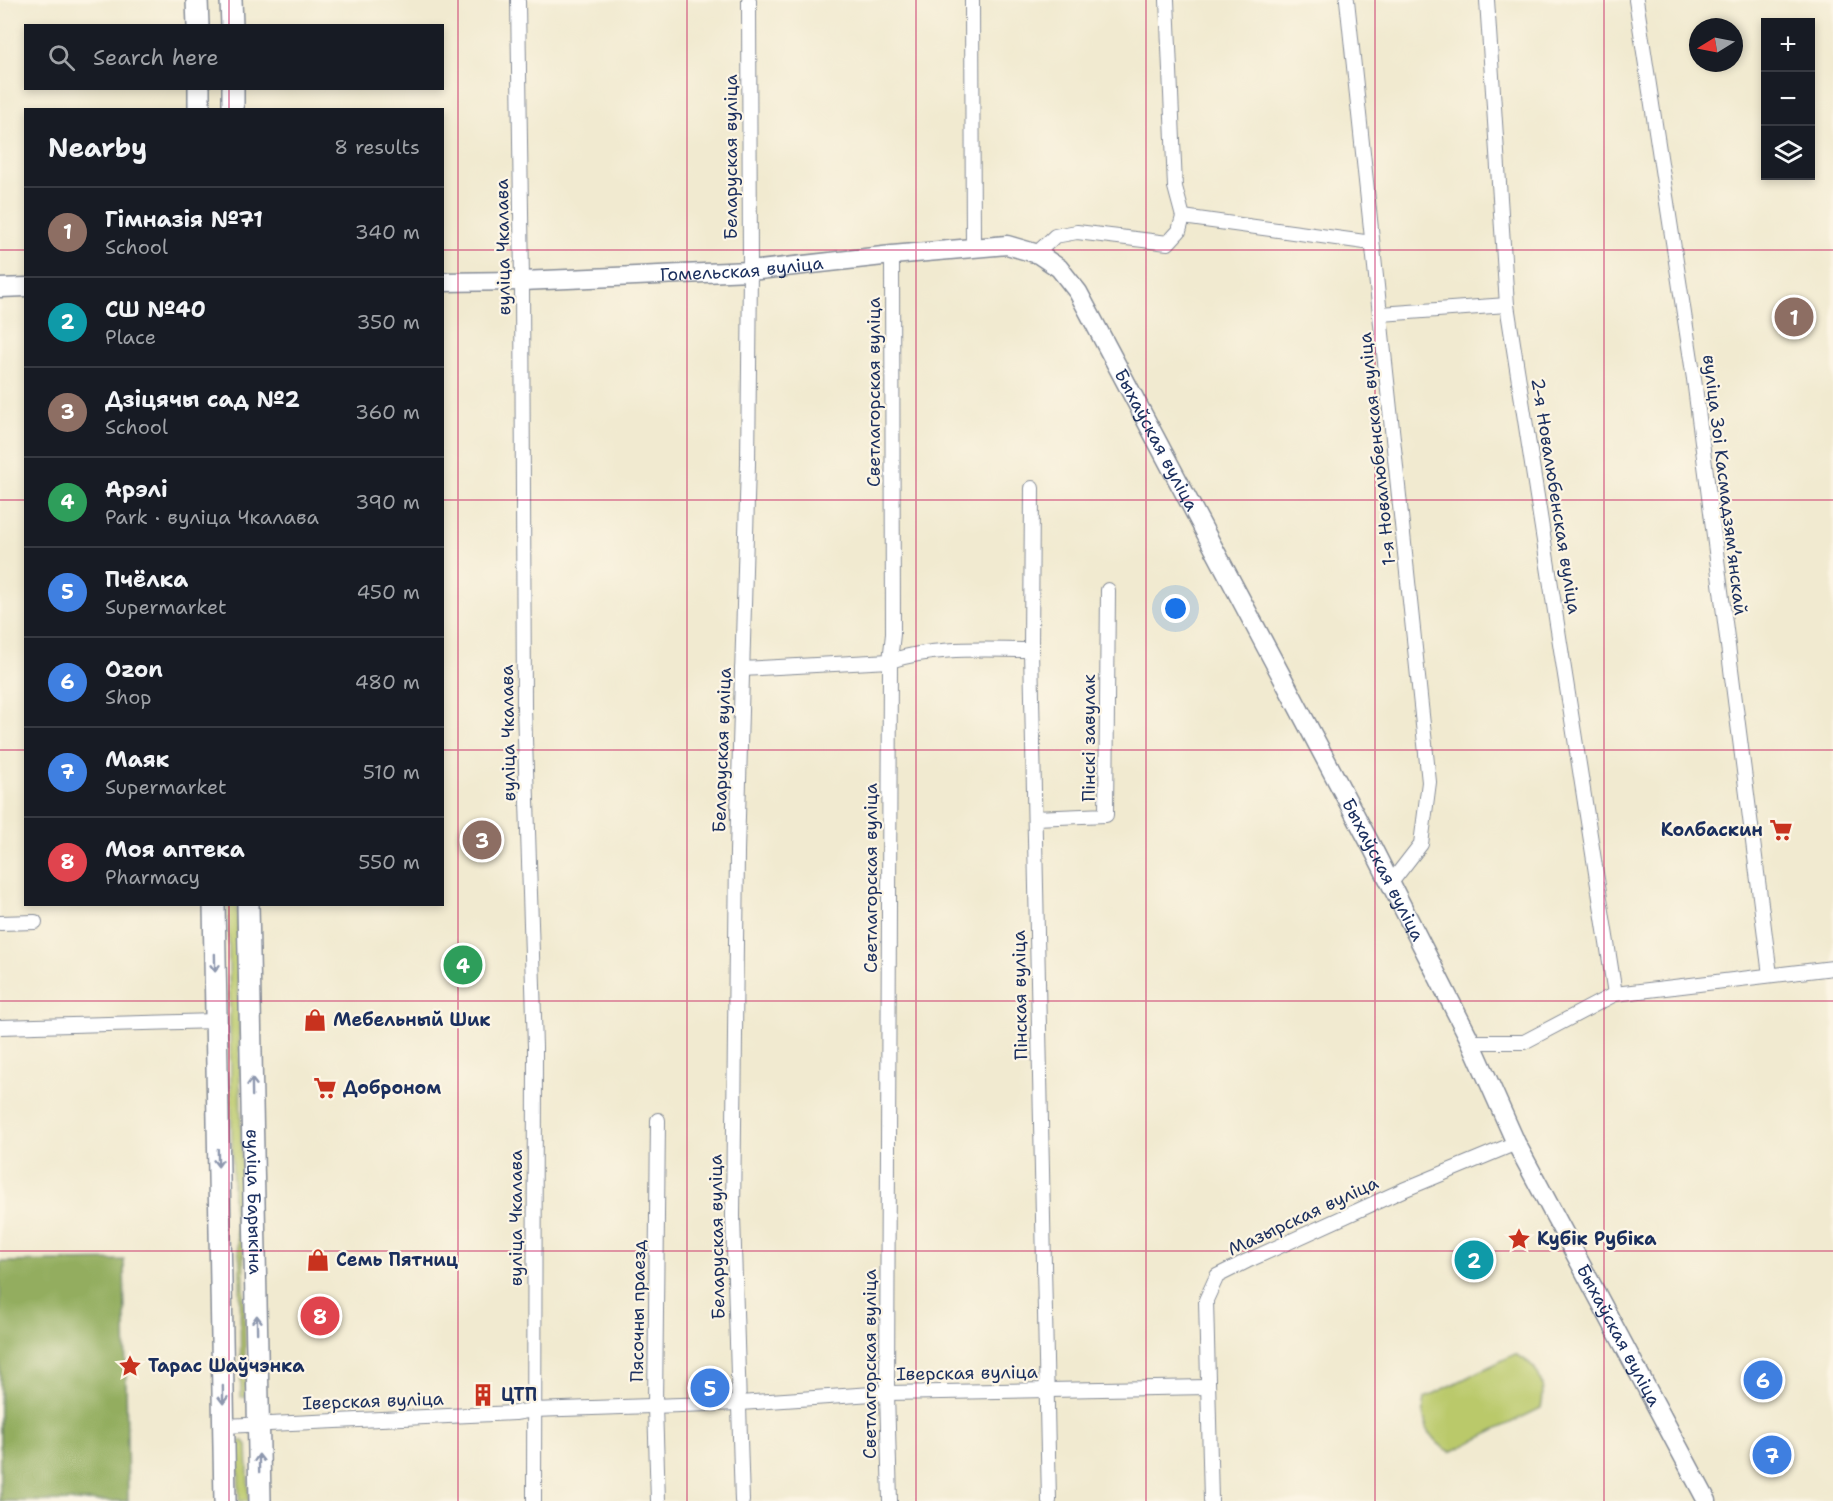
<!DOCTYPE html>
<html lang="en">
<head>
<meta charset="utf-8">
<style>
	body { margin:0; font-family:"Shantell Sans",sans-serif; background:#20242c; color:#f1f3f6 }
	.controls { position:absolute; right:18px; top:18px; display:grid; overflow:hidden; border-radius:0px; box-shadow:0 3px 9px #0003 }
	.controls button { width:54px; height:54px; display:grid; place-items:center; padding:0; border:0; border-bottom:2px solid #363941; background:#171b24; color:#f1f3f6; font:30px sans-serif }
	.compass { position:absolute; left:1689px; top:18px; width:54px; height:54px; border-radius:50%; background:#171b24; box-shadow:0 3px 9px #0003; rotate:260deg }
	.you { position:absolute; left:1176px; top:609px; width:21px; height:21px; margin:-15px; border:4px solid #fff; border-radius:50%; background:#1a73e8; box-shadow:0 0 0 9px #1a73e833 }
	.badge { display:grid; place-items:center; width:39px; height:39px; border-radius:50%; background:#0f766e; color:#fff; font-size:20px; font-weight:700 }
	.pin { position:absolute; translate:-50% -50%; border:3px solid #fff; box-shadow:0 2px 6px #0006 }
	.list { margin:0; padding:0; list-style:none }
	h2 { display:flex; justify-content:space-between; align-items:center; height:78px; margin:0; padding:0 24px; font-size:26px }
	h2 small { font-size:20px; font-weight:400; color:#9ea1a6 }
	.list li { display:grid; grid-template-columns:39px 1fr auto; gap:18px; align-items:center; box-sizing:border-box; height:90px; padding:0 24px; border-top:2px solid #363941 }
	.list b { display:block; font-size:22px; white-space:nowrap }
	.list p { margin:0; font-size:20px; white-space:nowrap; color:#9ea1a6 }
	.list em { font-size:20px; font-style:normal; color:#9ea1a6 }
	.icon { flex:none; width:33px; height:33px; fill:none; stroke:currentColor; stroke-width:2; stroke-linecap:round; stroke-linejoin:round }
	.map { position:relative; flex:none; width:1833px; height:1501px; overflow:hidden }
	.search { position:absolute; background:#171b24; box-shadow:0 3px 9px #0003; left:24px; top:24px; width:420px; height:66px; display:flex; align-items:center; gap:15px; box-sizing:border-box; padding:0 21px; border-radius:0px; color:#9ea1a6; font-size:22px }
	.panel { position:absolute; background:#171b24; box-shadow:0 3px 9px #0003; left:24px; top:108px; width:420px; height:798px; border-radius:0px }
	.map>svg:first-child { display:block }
	.green { fill:#bac96b; stroke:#6a7c64; stroke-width:1.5 }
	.forest { fill:#93ad5f; stroke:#576e5e; stroke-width:1.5 }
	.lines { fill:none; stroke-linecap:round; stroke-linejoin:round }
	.street-casing { stroke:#868c97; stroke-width:16 }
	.secondary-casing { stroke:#868c97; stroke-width:21 }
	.primary-casing { stroke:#868c97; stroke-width:24 }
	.street { stroke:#fff; stroke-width:14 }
	.secondary { stroke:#fff; stroke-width:18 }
	.primary { stroke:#fff; stroke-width:21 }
	.oneway { stroke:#8d97ae }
	.grid { fill:none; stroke:#c2185b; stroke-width:1.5; stroke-opacity:0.55 }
	.labels { text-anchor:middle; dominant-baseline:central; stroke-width:4.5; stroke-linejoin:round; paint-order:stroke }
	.street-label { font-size:18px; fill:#1b2f5e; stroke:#fcf5e5 }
	.poi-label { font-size:18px; font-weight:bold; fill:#1b2f5e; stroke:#fcf5e5; text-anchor:start }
</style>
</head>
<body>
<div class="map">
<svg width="1833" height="1501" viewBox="0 0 1833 1501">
	<rect width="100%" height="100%" fill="#fcf5e5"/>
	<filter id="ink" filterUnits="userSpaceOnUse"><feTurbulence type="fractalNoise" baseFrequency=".0167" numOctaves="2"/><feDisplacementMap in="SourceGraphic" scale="12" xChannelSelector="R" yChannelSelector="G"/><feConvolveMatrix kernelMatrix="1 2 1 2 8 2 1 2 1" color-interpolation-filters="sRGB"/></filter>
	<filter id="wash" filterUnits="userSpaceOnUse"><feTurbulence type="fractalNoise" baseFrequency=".008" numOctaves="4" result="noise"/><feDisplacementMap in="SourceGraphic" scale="24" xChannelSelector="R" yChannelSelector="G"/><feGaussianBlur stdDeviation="1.35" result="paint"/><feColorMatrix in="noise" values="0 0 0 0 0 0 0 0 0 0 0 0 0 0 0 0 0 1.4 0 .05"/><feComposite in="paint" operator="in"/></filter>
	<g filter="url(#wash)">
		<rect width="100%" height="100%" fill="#f1ead0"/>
		<g class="green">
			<path d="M 228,905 L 237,905 L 246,1397 L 241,1397 L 240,1262 L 233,1204 Z"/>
			<path d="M 1515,1354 C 1538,1364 1547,1384 1541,1408 L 1451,1452 C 1429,1441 1420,1422 1425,1398 Z"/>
			<path d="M 240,1441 L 244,1441 L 247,1445 L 249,1501 L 239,1501 L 238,1445 Z"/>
		</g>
		<path class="forest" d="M 124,1260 L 128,1501 L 0,1501 L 0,1262 Z"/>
	</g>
	<g filter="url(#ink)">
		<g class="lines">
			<g class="street-casing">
				<g id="street">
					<path d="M 518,0 L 522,281 L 524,708 L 535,1047 L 534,1501"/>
					<path d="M 972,0 L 973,247"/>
					<path d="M 1347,0 L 1429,782 L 1421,844 L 1390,884"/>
					<path d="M 1487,0 L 1507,305 L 1615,994"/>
					<path d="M 1636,0 L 1694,379 L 1770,975"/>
					<path d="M 1183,217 L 1372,243"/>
					<path d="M 1036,254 L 1055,236 L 1077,232 L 1168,243 L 1179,231 L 1183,217 L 1175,187 L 1167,0"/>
					<path d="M 1381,314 L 1507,305"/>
					<path d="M 1032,488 L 1031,650 L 1049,1501"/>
					<path d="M 742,669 L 890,661 C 935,646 985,650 1031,650"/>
					<path d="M 1035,818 L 1106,815 L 1108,590"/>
					<path d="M 0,923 L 35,922"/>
					<path d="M 0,1027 L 216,1021"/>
					<path d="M 1471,1042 L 1524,1042 L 1615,994 L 1833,968"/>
					<path d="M 658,1120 L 655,1406 L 658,1501"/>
					<path d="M 224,1426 L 515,1413 L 533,1410 L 740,1403 L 887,1393 L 1208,1387"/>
					<path d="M 742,1501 L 733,1216 L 737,852 L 748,464 L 750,271 L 749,0"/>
					<path d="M 890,1501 L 887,1393 L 890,661 L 893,634 L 892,255"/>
					<path d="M 1211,1501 L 1206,1300 L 1217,1276 L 1247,1261 L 1403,1190 L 1516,1143"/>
				</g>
			</g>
			<g class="secondary-casing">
				<g id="secondary">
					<path id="s1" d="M 442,282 L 522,281 L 750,271 L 892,255 L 1007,245 L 1038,254 L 1059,268 L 1078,292 L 1372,847 L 1471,1042 L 1516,1143 L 1707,1501"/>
					<path d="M 0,288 L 26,287"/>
				</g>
			</g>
			<g class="primary-casing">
				<g id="primary">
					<path d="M 197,0 L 198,26"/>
					<path d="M 231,0 L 232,26"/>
					<path d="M 199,88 L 199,110"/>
					<path d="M 233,88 L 233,110"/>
					<path d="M 214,904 L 225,1501"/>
					<path id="s2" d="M 248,904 L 260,1501"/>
				</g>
			</g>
			<use href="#street" class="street"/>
			<use href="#secondary" class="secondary"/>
			<use href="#primary" class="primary"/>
		</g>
		<defs><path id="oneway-shaft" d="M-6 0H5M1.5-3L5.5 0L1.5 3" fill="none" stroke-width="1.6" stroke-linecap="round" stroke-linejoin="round" transform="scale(1.5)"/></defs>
		<g class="oneway">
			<use href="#oneway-shaft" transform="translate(215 963) rotate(89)"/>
			<use href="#oneway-shaft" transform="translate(252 1087) rotate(-91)"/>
			<use href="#oneway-shaft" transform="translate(218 1158) rotate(89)"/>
			<use href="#oneway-shaft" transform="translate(257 1324) rotate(-91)"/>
			<use href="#oneway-shaft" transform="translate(223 1395) rotate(89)"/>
			<use href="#oneway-shaft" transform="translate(259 1463) rotate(-91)"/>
		</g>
	</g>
	<path class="grid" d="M 229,0 L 229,26M 458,0 L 458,1501M 687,0 L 687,1501M 916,0 L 916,1501M 1146,0 L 1146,1501M 1375,0 L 1375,1501M 1604,0 L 1604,1501M 229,88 L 229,110M 0,250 L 26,250M 442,250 L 1833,250M 0,500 L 26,500M 442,500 L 1833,500M 0,750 L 26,750M 442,750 L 1833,750M 229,904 L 229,1501M 0,1001 L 1833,1001M 0,1251 L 1833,1251"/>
	<defs>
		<g id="supermarket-bare" transform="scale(1.8)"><path d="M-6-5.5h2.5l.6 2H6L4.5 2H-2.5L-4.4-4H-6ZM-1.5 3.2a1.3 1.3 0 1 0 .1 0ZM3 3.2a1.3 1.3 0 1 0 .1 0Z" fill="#c8321e" stroke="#fcf5e5" stroke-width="2.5" paint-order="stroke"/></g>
		<g id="shop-bare" transform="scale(1.8)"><path d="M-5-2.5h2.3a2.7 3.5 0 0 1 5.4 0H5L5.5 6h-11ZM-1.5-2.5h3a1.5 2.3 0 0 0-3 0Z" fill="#c8321e" stroke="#fcf5e5" stroke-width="2.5" paint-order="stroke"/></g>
		<g id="sight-bare" transform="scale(1.8)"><path d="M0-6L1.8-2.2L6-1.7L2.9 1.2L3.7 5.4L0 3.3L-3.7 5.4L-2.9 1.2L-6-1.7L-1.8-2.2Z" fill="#c8321e" stroke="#fcf5e5" stroke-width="2.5" paint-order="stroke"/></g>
		<g id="building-bare" transform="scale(1.8)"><path d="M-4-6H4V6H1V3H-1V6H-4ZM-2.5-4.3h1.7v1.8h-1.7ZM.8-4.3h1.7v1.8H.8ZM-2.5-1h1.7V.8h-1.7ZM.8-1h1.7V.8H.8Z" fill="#c8321e" stroke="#fcf5e5" stroke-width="2.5" paint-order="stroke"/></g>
	</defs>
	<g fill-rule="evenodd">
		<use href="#supermarket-bare" x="1781" y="830"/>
		<use href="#shop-bare" x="315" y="1020"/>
		<use href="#supermarket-bare" x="325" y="1088"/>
		<use href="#sight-bare" x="1519" y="1239"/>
		<use href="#shop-bare" x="318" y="1260"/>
		<use href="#sight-bare" x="130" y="1366"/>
		<use href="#building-bare" x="483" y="1395"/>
	</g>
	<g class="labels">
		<g class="street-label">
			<text transform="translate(731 157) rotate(-90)">Беларуская вуліца</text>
			<text transform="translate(503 247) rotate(-91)">вуліца Чкалава</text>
			<text stroke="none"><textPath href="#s1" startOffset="300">Гомельская вуліца</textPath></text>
			<text transform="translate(874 392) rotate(-90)">Светлагорская вуліца</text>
			<text stroke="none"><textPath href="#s1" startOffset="822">Быхаўская вуліца</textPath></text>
			<text transform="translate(1377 449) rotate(-96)">1-я Новалюбенская вуліца</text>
			<text transform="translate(1725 485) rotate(83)">вуліца Зоі Касмадзямʼянскай</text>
			<text transform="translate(1556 496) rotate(81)">2-я Новалюбенская вуліца</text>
			<text transform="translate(508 733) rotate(-91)">вуліца Чкалава</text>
			<text transform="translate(1089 738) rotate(-90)">Пінскі завулак</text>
			<text transform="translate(722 750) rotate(-88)">Беларуская вуліца</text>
			<text stroke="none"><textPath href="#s1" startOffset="1308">Быхаўская вуліца</textPath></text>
			<text transform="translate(871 878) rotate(-90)">Светлагорская вуліца</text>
			<text transform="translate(1020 995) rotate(-91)">Пінская вуліца</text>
			<text stroke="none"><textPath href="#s2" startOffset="298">вуліца Барыкіна</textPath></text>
			<text transform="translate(1303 1216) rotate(-25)">Мазырская вуліца</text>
			<text transform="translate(516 1218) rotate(-90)">вуліца Чкалава</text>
			<text transform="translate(717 1237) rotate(-91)">Беларуская вуліца</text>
			<text transform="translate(638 1311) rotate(-89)">Пясочны праезд</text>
			<text stroke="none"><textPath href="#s1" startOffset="1830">Быхаўская вуліца</textPath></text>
			<text transform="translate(870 1364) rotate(-90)">Светлагорская вуліца</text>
			<text transform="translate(967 1373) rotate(-1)">Іверская вуліца</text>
			<text transform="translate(373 1401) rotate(-2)">Іверская вуліца</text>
		</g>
		<g class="poi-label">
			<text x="1763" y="830" text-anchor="end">Колбаскин</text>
			<text x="333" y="1020">Мебельный Шик</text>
			<text x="343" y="1088">Доброном</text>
			<text x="1537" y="1239">Кубік Рубіка</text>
			<text x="336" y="1260">Семь Пятниц</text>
			<text x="148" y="1366">Тарас Шаўчэнка</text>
			<text x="501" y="1395">ЦТП</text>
		</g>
	</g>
</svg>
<div class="controls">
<button>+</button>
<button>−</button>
<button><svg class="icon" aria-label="layers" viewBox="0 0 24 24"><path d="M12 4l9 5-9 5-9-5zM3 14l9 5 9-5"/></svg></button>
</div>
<svg class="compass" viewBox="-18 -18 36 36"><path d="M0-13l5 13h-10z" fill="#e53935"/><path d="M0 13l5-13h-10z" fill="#9ea1a6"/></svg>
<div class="you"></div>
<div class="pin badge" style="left:1794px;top:317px;background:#8d6e63">1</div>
<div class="pin badge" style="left:1474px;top:1260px;background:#0f9aa8">2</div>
<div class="pin badge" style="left:482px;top:840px;background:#8d6e63">3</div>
<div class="pin badge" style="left:463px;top:965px;background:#2e9e5b">4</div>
<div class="pin badge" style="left:710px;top:1388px;background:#3f7fe0">5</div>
<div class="pin badge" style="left:1763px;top:1380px;background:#3f7fe0">6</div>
<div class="pin badge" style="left:1772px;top:1455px;background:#3f7fe0">7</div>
<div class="pin badge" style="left:320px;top:1316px;background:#e0444e">8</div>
<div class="search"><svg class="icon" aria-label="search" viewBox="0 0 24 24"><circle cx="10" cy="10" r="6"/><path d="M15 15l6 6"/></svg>Search here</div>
<section class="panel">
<h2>Nearby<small>8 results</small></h2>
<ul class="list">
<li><span class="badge" style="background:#8d6e63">1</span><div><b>Гімназія №71</b><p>School</p></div><em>340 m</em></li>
<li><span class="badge" style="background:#0f9aa8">2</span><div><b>СШ №40</b><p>Place</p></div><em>350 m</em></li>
<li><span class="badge" style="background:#8d6e63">3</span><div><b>Дзіцячы сад №2</b><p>School</p></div><em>360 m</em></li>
<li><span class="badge" style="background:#2e9e5b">4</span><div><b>Арэлі</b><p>Park · вуліца Чкалава</p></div><em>390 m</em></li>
<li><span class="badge" style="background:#3f7fe0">5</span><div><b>Пчёлка</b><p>Supermarket</p></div><em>450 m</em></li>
<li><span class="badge" style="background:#3f7fe0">6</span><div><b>Ozon</b><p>Shop</p></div><em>480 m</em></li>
<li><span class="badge" style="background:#3f7fe0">7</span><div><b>Маяк</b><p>Supermarket</p></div><em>510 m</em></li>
<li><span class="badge" style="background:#e0444e">8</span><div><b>Моя аптека</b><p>Pharmacy</p></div><em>550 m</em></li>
</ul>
</section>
</div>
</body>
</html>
